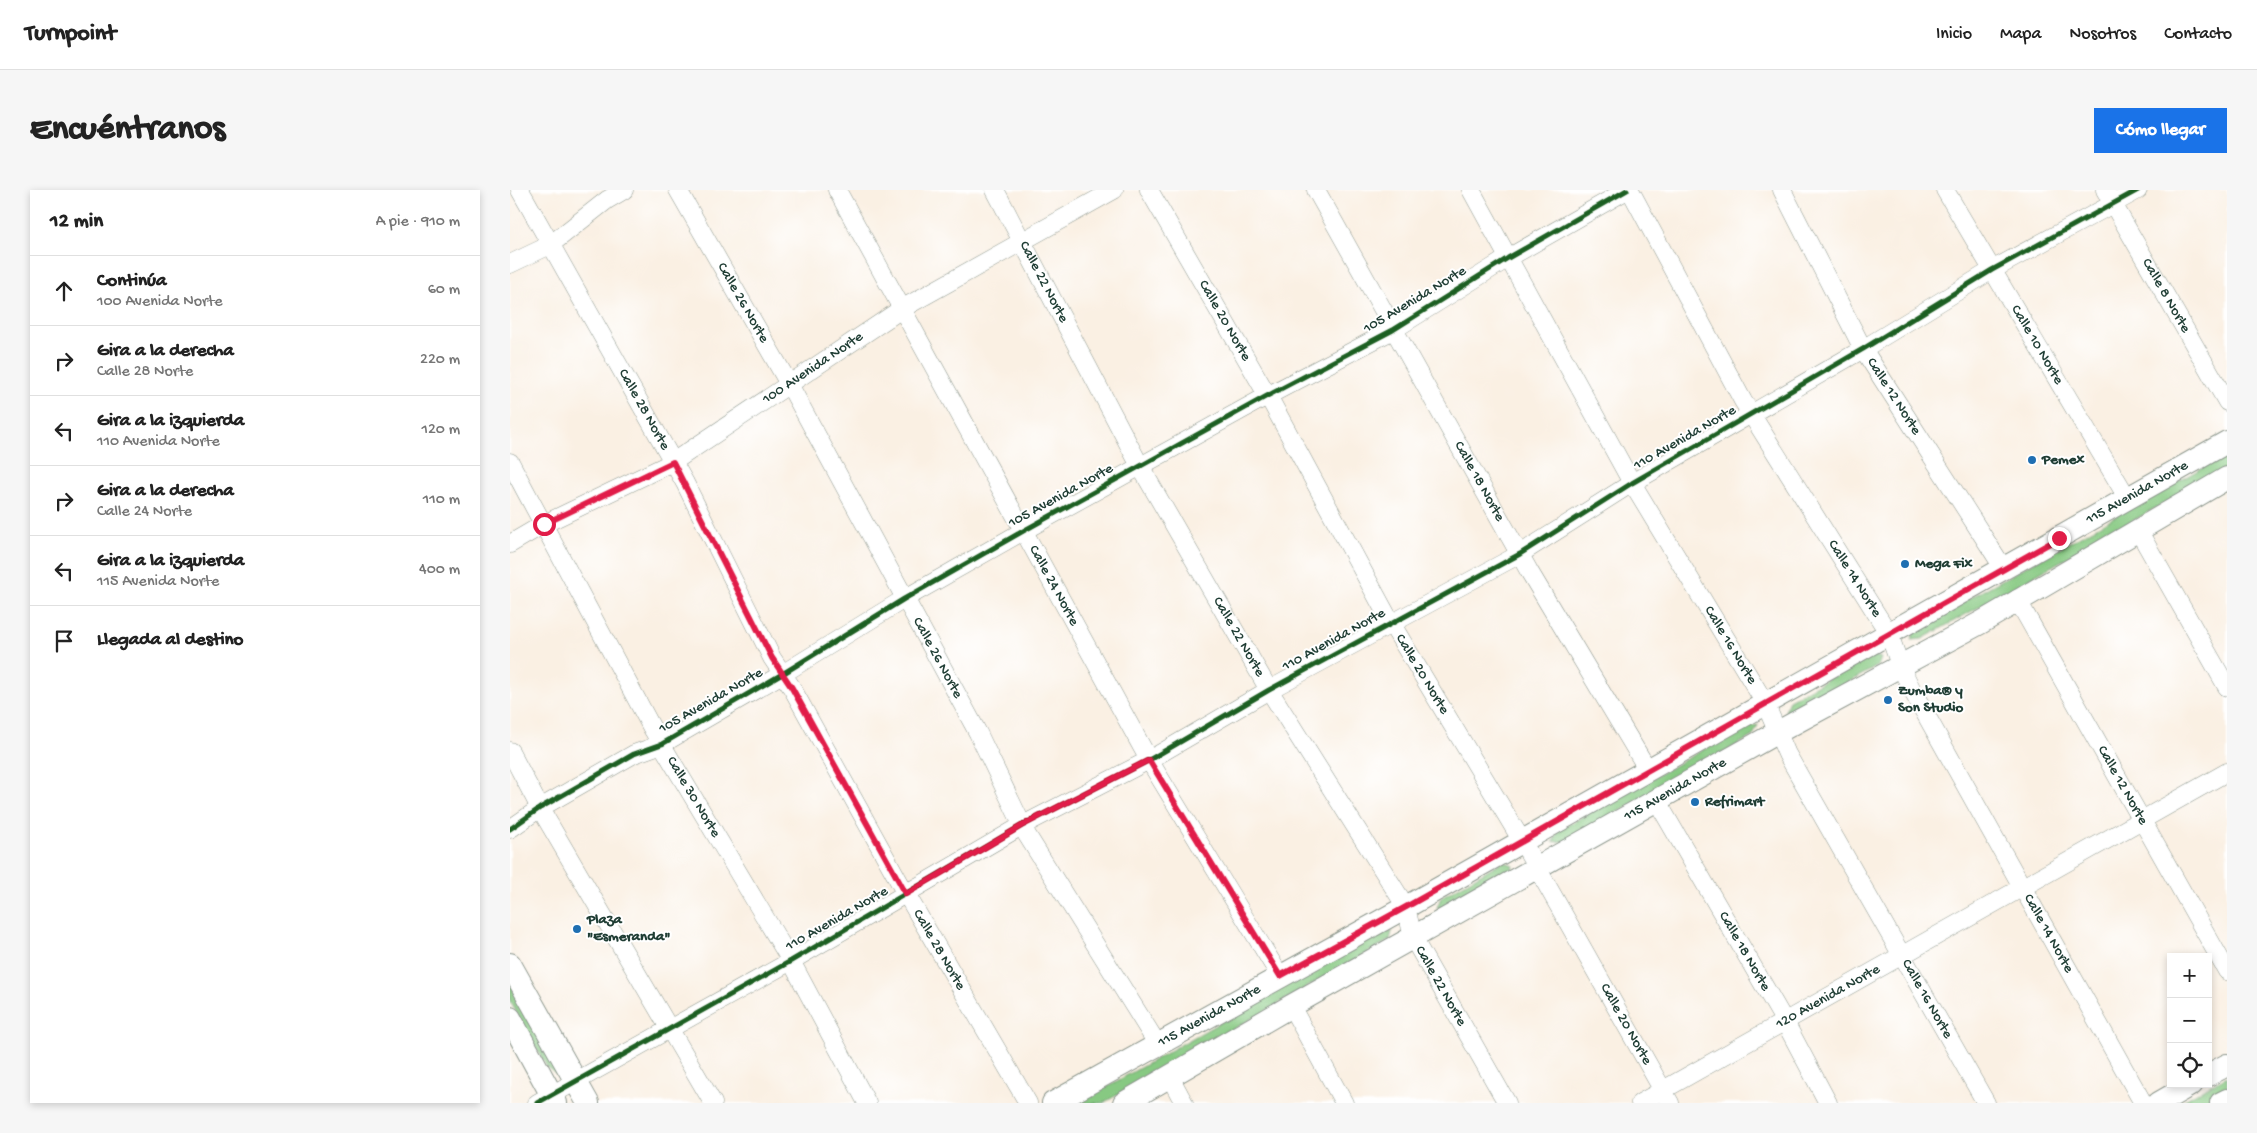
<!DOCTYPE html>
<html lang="es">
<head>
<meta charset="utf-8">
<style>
	body { margin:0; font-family:"Gochi Hand",sans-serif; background:#f6f6f6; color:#222 }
	.controls { position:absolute; right:15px; bottom:15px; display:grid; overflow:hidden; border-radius:0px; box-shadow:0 2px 8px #0003 }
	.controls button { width:45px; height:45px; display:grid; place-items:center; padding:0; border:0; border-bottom:1px solid #e0e0e0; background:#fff; color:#222; font:25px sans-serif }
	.stop { position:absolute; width:15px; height:15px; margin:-11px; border:4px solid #e11d48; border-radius:50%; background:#fff }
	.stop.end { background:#e11d48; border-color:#fff; box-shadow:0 1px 5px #0008 }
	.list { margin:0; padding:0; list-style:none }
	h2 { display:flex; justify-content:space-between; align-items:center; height:65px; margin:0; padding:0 20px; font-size:21px }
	h2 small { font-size:16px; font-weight:400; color:#767676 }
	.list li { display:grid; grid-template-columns:32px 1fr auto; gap:15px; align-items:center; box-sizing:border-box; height:70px; padding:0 20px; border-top:1px solid #e0e0e0 }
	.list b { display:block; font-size:19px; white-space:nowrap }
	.list p { margin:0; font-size:16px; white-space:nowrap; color:#767676 }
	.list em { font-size:16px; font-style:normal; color:#767676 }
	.icon { flex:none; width:28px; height:28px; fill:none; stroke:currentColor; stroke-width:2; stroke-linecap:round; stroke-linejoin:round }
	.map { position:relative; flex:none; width:1717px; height:913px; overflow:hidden; border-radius:0px }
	header { display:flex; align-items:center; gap:30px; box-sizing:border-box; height:70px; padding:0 25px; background:#fff; border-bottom:1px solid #e0e0e0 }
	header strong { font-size:24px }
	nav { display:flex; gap:28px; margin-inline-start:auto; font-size:18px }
	.intro { display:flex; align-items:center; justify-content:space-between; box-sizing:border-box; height:120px; padding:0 30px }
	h1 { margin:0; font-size:35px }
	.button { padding:12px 22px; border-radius:0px; background:#1a73e8; color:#fff; font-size:18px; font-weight:700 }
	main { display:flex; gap:30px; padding:0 30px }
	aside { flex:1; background:#fff; border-radius:0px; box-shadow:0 2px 8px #0003 }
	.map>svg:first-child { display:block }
	.green { fill:#87c982; stroke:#53835b }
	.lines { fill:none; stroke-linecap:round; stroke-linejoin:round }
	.minor-casing { stroke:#8c968c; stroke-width:19 }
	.major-casing { stroke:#8c968c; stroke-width:24 }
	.minor { stroke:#fff; stroke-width:18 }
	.major { stroke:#fff; stroke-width:22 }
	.cycleway-casing { stroke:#fff; stroke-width:8 }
	.cycleway { stroke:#1b5e20; stroke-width:5 }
	.route { stroke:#e11d48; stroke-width:6 }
	.poi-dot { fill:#1f6fb2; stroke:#fff; stroke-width:2 }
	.labels { text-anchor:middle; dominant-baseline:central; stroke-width:4; stroke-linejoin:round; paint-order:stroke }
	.street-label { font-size:15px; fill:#1f3d34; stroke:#fff }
	.poi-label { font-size:15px; font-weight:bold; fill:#1f3d34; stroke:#fff; text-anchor:start }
</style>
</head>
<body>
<header>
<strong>Turnpoint</strong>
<nav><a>Inicio</a><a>Mapa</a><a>Nosotros</a><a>Contacto</a></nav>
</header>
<div class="intro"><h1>Encuéntranos</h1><a class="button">Cómo llegar</a></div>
<main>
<aside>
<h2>12 min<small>A pie · 910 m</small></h2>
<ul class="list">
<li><svg class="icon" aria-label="ahead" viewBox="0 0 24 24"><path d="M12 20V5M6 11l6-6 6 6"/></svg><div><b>Continúa</b><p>100 Avenida Norte</p></div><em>60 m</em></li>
<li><svg class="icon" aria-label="right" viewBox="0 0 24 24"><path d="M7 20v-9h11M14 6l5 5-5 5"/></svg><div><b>Gira a la derecha</b><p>Calle 28 Norte</p></div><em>220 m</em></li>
<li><svg class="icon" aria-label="left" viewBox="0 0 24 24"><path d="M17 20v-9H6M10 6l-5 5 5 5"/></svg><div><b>Gira a la izquierda</b><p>110 Avenida Norte</p></div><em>120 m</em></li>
<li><svg class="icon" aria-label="right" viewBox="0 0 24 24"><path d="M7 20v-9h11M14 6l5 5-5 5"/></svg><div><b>Gira a la derecha</b><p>Calle 24 Norte</p></div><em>110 m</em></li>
<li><svg class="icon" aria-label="left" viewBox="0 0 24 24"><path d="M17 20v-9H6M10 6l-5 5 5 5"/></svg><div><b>Gira a la izquierda</b><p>115 Avenida Norte</p></div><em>400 m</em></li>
<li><svg class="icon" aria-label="arrive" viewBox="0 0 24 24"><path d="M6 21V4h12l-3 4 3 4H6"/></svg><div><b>Llegada al destino</b></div></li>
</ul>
</aside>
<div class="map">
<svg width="1717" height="913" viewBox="0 0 1717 913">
	<rect width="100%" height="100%" fill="#fff"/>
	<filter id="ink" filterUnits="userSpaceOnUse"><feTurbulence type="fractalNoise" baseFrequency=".02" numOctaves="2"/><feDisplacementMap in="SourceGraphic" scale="10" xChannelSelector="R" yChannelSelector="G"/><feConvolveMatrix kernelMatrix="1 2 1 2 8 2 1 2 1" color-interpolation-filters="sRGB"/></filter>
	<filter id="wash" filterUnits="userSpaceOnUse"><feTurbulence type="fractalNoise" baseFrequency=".0096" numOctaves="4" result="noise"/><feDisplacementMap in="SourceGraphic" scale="20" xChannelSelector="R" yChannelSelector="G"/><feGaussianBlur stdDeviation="1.12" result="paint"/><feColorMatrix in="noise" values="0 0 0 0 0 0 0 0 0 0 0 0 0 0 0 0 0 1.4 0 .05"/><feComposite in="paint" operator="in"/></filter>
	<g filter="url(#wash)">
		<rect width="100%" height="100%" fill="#faf0e3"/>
		<g class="green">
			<path d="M 1717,264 L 1717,278 L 1412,449 L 1401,450 L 1406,438 Z"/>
			<path d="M 1362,465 L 1371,468 L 1368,476 L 1286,521 L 1275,521 L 1279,510 Z"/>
			<path d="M 1248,535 L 1243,546 L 1056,651 L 1043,652 L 1049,640 L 1234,537 Z"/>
			<path d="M 993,671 L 1003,675 L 1002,681 L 937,718 L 927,718 L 931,707 Z"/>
			<path d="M 871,741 L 882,741 L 880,750 L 593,913 L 568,913 Z"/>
			<path d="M 0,793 L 47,876 L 47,885 L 37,877 L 0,811 Z"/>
			<path d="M 1717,886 L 1717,898 L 1690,913 L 1669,913 Z"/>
		</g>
	</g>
	<g filter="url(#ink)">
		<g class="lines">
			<g class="minor-casing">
				<g id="minor">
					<path id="s1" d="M 10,0 L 175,293 L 262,468 L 282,498 L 391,695 L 518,913"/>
					<path id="s2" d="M 168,0 L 279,194 L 468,543 L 517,645 L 648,855"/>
					<path id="s3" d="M 327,0 L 639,570 L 770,786"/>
					<path id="s4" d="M 485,0 L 630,276 L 759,500 L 896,717 L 903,748 L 997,913"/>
					<path id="s5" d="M 639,0 L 763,215 L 881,433 L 1012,651 L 1160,913"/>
					<path id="s6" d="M 806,0 L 1019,381 L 1138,580"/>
					<path id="s7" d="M 961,0 L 1122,293 L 1255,513 L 1277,564 L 1476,913"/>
					<path id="s8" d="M 1120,0 L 1233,211 L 1379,444 L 1390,475 L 1402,500 L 1633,913"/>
					<path id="s9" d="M 1272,0 L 1353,159 L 1494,379"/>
					<path id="s10" d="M 1435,0 L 1618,309"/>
					<path id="s11" d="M 1595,0 L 1717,212"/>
					<path d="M 0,74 L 40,55 L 97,10 L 114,0"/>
					<path id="s12" d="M 0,272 L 143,540 L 281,771 L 357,913"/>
					<path d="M 1628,340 L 1717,497"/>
					<path id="s13" d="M 0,354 L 34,334 L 163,272 L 393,118 L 604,0"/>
					<path id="s14" d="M 1507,409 L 1717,781"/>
					<path d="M 0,561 L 30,618 L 203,913"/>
					<path id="s15" d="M 1147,611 L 1275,832 L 1318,913"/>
					<path d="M 0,639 L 30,618 L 124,564 L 152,554 L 274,483 L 394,409 L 515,340 L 757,206 L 883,140 L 998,68 L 1117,0"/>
					<path d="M 781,816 L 834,913"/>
					<path d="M 660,887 L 674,913"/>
					<path d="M 27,913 L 281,771 L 513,635 L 639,570 L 759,500 L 1010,364 L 1122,293 L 1353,159 L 1482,80 L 1628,0"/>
					<path id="s16" d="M 1130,913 L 1717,582"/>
				</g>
			</g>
			<g class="major-casing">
				<g id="major">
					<path d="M 0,774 L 78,913"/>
					<path d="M 0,828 L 46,913"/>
					<path d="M 1698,885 L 1717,875"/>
					<path id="s17" d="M 543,913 L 896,717 L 1717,252"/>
					<path id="s18" d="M 614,913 L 781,816 L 1266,543 L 1472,432 L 1717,288"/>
					<path d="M 1649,913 L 1682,894"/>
					<path d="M 1711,913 L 1717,910"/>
				</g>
			</g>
			<use href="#minor" class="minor"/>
			<use href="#major" class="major"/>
			<g class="cycleway-casing">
				<g id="cycleway">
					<path d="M 0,639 L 30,618 L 124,564 L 152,554 L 274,483 L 394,409 L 515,340 L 757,206 L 883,140 L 998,68 L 1117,0"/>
					<path d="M 27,913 L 281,771 L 513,635 L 639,570 L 759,500 L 1010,364 L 1122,293 L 1353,159 L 1482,80 L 1628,0"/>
				</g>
			</g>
			<use href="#cycleway" class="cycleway"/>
		</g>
	</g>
	<g class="lines" filter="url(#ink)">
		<path class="route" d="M 34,334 L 163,272 L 262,468 L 282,498 L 396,704 L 513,635 L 639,570 L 770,786 L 896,717 L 1549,348"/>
	</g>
	<g class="poi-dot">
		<circle cx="1522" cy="270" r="5"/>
		<circle cx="1395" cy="374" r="5"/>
		<circle cx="1378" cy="510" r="5"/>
		<circle cx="1185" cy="612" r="5"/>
		<circle cx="67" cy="739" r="5"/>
	</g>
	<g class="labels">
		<g class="street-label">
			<text stroke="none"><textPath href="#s4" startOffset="104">Calle 22 Norte</textPath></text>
			<text stroke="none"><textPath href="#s11" startOffset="122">Calle 8 Norte</textPath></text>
			<text transform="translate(905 110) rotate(-31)">105 Avenida Norte</text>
			<text stroke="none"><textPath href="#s2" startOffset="130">Calle 26 Norte</textPath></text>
			<text stroke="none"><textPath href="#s5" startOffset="151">Calle 20 Norte</textPath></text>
			<text stroke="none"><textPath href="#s10" startOffset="180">Calle 10 Norte</textPath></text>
			<text stroke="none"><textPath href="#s13" startOffset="351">100 Avenida Norte</textPath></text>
			<text stroke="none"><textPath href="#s9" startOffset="235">Calle 12 Norte</textPath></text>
			<text stroke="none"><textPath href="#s1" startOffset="252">Calle 28 Norte</textPath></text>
			<text transform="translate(1175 248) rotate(-30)">110 Avenida Norte</text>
			<text stroke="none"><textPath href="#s6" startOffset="334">Calle 18 Norte</textPath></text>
			<text stroke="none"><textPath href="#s17" startOffset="1244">115 Avenida Norte</textPath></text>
			<text transform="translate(551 306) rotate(-29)">105 Avenida Norte</text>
			<text stroke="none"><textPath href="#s8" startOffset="449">Calle 14 Norte</textPath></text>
			<text stroke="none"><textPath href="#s3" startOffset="451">Calle 24 Norte</textPath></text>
			<text stroke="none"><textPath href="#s4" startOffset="509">Calle 22 Norte</textPath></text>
			<text transform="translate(824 450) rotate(-29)">110 Avenida Norte</text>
			<text stroke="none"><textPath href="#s7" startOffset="524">Calle 16 Norte</textPath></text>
			<text stroke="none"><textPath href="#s2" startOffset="535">Calle 26 Norte</textPath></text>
			<text stroke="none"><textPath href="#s5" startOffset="556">Calle 20 Norte</textPath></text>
			<text transform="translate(201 511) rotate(-30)">105 Avenida Norte</text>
			<text stroke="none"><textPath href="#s14" startOffset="214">Calle 12 Norte</textPath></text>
			<text stroke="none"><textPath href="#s18" startOffset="634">115 Avenida Norte</textPath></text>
			<text stroke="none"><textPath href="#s12" startOffset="382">Calle 30 Norte</textPath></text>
			<text transform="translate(327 729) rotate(-30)">110 Avenida Norte</text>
			<text stroke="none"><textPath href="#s8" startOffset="854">Calle 14 Norte</textPath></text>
			<text stroke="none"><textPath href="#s1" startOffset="868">Calle 28 Norte</textPath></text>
			<text stroke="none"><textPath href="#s15" startOffset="174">Calle 18 Norte</textPath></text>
			<text stroke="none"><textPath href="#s4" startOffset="914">Calle 22 Norte</textPath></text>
			<text stroke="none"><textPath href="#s16" startOffset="216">120 Avenida Norte</textPath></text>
			<text stroke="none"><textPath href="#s7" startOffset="929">Calle 16 Norte</textPath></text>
			<text stroke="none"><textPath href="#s17" startOffset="179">115 Avenida Norte</textPath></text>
			<text stroke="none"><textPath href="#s5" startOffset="961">Calle 20 Norte</textPath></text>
		</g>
		<g class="poi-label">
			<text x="1532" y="270">Pemex</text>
			<text x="1405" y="374">Mega Fix</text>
			<text x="1388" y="501">Zumba® y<tspan x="1388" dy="17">Son Studio</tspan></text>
			<text x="1195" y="612">Refrimart</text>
			<text x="77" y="730">Plaza<tspan x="77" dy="17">"Esmeranda"</tspan></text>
		</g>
	</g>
</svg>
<div class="controls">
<button>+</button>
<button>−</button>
<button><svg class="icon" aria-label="locate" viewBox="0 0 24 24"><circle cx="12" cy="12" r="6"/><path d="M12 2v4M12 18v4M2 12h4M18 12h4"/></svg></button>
</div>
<div class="stop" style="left:34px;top:334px"></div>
<div class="stop end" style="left:1549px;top:348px"></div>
</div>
</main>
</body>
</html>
